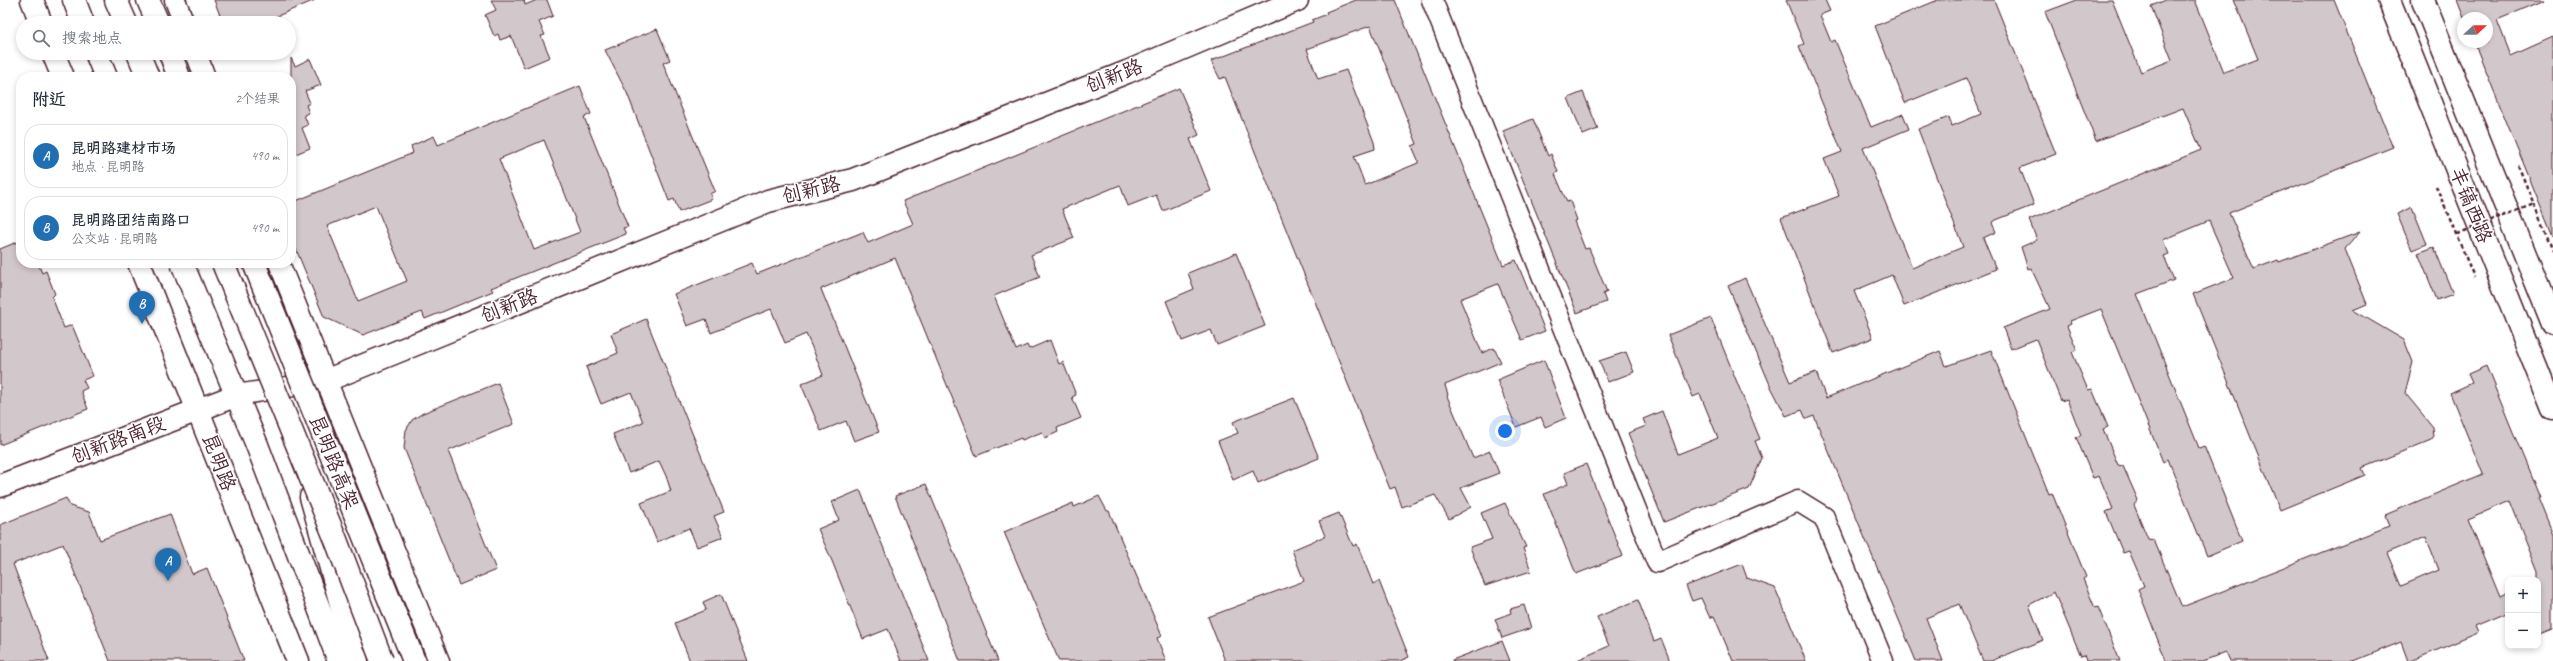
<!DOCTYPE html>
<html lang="zh">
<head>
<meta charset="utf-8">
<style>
	body { margin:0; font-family:Caveat,"LXGW WenKai TC",sans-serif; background:#f2f2f3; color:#1f2937 }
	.controls { position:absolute; right:12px; bottom:12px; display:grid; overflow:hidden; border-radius:8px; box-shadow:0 2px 6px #0003 }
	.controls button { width:36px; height:36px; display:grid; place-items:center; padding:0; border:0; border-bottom:1px solid #e0e1e3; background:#fff; color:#1f2937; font:20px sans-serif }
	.compass { position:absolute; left:2457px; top:12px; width:36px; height:36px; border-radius:50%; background:#fff; box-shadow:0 2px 6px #0003; rotate:68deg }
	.you { position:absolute; left:1505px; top:431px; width:14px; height:14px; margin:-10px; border:3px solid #fff; border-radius:50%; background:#1a73e8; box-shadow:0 0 0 6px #1a73e833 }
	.badge { display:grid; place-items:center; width:26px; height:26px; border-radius:50%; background:#1f6fb2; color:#fff; font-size:13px; font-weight:700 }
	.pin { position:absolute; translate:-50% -33px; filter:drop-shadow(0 1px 2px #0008) }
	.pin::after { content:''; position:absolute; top:21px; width:14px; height:12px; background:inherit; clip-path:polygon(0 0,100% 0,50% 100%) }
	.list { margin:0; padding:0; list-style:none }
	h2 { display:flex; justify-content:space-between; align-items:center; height:52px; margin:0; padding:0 16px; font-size:17px }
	h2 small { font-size:13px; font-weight:400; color:#747a83 }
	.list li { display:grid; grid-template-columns:26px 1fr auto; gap:12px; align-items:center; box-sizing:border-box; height:64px; margin:0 8px 8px; padding:0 8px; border:1px solid #e0e1e3; border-radius:16px }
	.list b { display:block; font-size:15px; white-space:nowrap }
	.list p { margin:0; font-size:13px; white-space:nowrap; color:#747a83 }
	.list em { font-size:13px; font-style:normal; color:#747a83 }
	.icon { flex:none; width:22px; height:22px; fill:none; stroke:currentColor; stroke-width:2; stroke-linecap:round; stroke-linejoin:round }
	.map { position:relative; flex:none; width:2553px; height:661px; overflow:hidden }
	.search { position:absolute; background:#fff; box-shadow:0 2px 6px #0003; left:16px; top:16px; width:280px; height:44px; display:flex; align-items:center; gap:10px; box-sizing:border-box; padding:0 14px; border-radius:22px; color:#747a83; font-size:15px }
	.panel { position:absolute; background:#fff; box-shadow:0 2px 6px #0003; left:16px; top:72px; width:280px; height:196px; border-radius:16px }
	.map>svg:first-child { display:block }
	.building { fill:#d2c7cb; stroke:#4a1f2b; fill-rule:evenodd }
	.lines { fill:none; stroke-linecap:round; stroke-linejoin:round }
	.minor-casing { stroke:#4a1f2b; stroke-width:23 }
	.tertiary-casing { stroke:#4a1f2b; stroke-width:25 }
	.secondary-casing { stroke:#4a1f2b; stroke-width:25 }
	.primary-casing { stroke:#4a1f2b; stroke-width:25 }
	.trunk-casing { stroke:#4a1f2b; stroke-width:25 }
	.path { stroke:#4a1f2b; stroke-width:2.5; stroke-dasharray:4 3; stroke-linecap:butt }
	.minor { stroke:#fff; stroke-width:20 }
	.tertiary { stroke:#fff; stroke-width:22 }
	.secondary { stroke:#fff; stroke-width:22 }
	.primary { stroke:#fff; stroke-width:22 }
	.trunk { stroke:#fff; stroke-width:22 }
	.trunk-bridge-casing { stroke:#4a1f2b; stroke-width:25; stroke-linecap:butt }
	.path-bridge { stroke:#4a1f2b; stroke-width:2.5; stroke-dasharray:4 3; stroke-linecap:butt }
	.trunk-bridge { stroke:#fff; stroke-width:22 }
	.labels { text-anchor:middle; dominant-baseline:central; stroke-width:3; stroke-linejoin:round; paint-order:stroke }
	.street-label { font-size:20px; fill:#4a1f2b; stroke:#fff }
</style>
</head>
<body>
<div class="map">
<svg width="2553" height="661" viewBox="0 0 2553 661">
	<rect width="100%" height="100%" fill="#fff"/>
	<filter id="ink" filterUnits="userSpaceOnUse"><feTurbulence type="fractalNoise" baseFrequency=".025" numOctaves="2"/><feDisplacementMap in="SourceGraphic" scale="8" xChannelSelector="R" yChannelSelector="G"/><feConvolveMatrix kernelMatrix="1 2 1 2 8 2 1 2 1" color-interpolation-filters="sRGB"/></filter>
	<g filter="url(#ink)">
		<g class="building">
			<path d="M 214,0 L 315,0 L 275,17 L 277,23 L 223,23 Z"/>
			<path d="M 491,0 L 524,0 L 525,5 L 537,0 L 547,0 L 553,16 L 539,22 L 545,35 L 541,36 L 550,57 L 524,68 L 511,36 L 500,40 L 498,34 L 494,36 L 485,15 L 496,10 Z"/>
			<path d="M 1356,0 L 1395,0 L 1503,265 L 1516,260 L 1545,331 L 1522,340 L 1498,284 L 1460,299 L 1482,353 L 1494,348 L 1501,362 L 1445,385 L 1448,395 L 1447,396 L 1473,458 L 1490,451 L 1499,473 L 1461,488 L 1471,507 L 1449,519 L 1435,495 L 1402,507 L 1395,487 L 1390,489 L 1225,77 L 1220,79 L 1211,61 L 1313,22 L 1312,20 L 1327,14 L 1326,12 ZM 1370,26 L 1417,144 L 1412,146 L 1418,160 L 1418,163 L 1365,185 L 1354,156 L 1375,149 L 1374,142 L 1346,70 L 1318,79 L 1307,49 Z"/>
			<path d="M 1786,0 L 1825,0 L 1830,11 L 1820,15 L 1831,42 L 1835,40 L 1871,127 L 1903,114 L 1909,129 L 1863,148 L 1912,268 L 1963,247 L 1918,129 L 1949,117 L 1952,126 L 1981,114 L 1966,78 L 1905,103 L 1875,26 L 1938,0 L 1994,0 L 2056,154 L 2020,168 L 2034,205 L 1996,220 L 1992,223 L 1996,232 L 1983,238 L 1996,269 L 1904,306 L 1892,275 L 1854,291 L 1873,338 L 1833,353 L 1781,218 L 1839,196 L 1824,159 L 1842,152 L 1799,46 L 1804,44 Z"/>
			<path d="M 2077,0 L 2112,0 L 2141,72 L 2172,60 L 2151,6 L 2166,0 L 2195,0 L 2224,72 L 2258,59 L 2234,0 L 2334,0 L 2393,147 L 2229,213 L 2254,269 L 2278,260 L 2279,262 L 2360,232 L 2345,249 L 2367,304 L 2353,310 L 2404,340 L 2413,362 L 2405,393 L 2433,427 L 2434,436 L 2431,440 L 2362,468 L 2365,475 L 2280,510 L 2193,294 L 2234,278 L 2209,221 L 2163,240 L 2169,254 L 2164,256 L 2174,280 L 2137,294 L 2199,448 L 2204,446 L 2242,541 L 2207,556 L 2168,459 L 2163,462 L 2101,309 L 2070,321 L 2071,324 L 2067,326 L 2077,350 L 2072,352 L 2088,390 L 2092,389 L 2108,427 L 2103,429 L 2118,465 L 2123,466 L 2138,500 L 2134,505 L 2148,539 L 2154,540 L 2182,607 L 2389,526 L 2385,515 L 2483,474 L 2450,393 L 2472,383 L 2468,374 L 2486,366 L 2540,498 L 2538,498 L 2553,535 L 2553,628 L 2538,634 L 2538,571 L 2510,501 L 2468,519 L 2500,597 L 2508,593 L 2508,612 L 2475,626 L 2478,633 L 2411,661 L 2408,661 L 2401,642 L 2354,661 L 2230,661 L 2226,652 L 2203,661 L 2166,661 L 2138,589 L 2144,586 L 2129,551 L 2123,553 L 2116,536 L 2106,512 L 2113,509 L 2099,476 L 2093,478 L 2076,437 L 2081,435 L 2067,399 L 2061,401 L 2036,339 L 2011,349 L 2003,328 L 2050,309 L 2031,268 L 2028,269 L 2021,247 L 2037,240 L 2029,220 L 2201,150 L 2183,108 L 2096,141 L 2045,12 ZM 2426,537 L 2439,570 L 2401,586 L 2387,553 Z"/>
			<path d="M 2457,0 L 2545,0 L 2497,20 L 2511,56 L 2553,37 L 2553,236 L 2474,42 L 2487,42 L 2487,18 L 2464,18 Z"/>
			<path d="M 657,29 L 670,60 L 663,63 L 715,191 L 710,194 L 712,199 L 679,212 L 674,199 L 669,201 L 627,93 L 605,50 Z"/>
			<path d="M 291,58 L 295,66 L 310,59 L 321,85 L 305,91 L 310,103 L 306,105 L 309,113 L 304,115 L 308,125 L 302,128 L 310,148 L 291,156 Z"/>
			<path d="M 580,86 L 591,114 L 584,117 L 628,227 L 623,228 L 626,234 L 491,288 L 493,291 L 425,319 L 422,312 L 363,335 L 324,317 L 291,237 L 291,203 L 413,153 L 411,146 L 434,136 L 438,145 ZM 544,140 L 580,232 L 534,250 L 499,159 ZM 376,206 L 407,281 L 358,301 L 327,226 Z"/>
			<path d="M 1179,88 L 1199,135 L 1190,139 L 1211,191 L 1163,211 L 1156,195 L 1128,206 L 1120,185 L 1062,209 L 1074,238 L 1031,255 L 1040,277 L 994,296 L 1016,350 L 1027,345 L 1029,349 L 1050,340 L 1059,364 L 1063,362 L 1076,395 L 1072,397 L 1081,418 L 1057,428 L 1058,432 L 1045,438 L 1042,432 L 1022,440 L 1021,438 L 976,456 L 895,258 L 821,289 L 879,432 L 854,441 L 846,421 L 821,431 L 801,384 L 823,375 L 814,352 L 806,334 L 785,343 L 771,309 L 711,333 L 706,319 L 687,326 L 674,294 L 752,263 L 757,274 L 863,232 L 868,243 L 913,224 L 903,201 Z"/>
			<path d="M 1583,92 L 1598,129 L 1583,135 L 1568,98 Z"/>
			<path d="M 1533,119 L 1548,156 L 1551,154 L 1558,172 L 1555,174 L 1567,202 L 1570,201 L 1577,220 L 1574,221 L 1585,249 L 1589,248 L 1607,292 L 1603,294 L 1606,302 L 1577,313 L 1503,131 Z"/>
			<path d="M 2412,207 L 2427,244 L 2412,250 L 2397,214 Z"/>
			<path d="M 17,242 L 21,253 L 21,263 L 38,263 L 42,273 L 46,271 L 55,294 L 52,297 L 64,328 L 72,325 L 93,376 L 83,380 L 87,388 L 81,391 L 88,409 L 0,445 L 0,249 Z"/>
			<path d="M 2434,247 L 2453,294 L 2437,300 L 2418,253 Z"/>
			<path d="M 1236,253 L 1265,326 L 1217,345 L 1211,330 L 1182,341 L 1166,301 L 1194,289 L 1188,273 Z"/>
			<path d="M 1745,278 L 1790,382 L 1816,372 L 1826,398 L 1940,351 L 1946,366 L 1991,350 L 2049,494 L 2052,493 L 2086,577 L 2083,579 L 2095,608 L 2098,607 L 2120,661 L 2086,661 L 2084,655 L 2081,656 L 2054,592 L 2029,605 L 2043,640 L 1991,661 L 1983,661 L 1959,604 L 1926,618 L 1943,661 L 1916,661 L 1814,416 L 1806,419 L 1802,410 L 1786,416 L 1771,387 L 1728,286 Z"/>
			<path d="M 1711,318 L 1760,439 L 1755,441 L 1762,458 L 1749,489 L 1664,522 L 1628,433 L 1646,426 L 1643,419 L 1662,411 L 1678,454 L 1718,438 L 1700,394 L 1693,397 L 1668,335 Z"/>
			<path d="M 646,319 L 724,512 L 714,516 L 723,537 L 697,547 L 689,528 L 657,542 L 641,503 L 671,491 L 666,476 L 659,461 L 629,473 L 613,434 L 643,422 L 631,392 L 601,404 L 586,367 L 618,353 L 611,334 Z"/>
			<path d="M 1626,352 L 1634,372 L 1608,382 L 1599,361 Z"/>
			<path d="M 1544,360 L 1566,418 L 1545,427 L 1541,417 L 1516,427 L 1497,380 Z"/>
			<path d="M 498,383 L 514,424 L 448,451 L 496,570 L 459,585 L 404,448 L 406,430 L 412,420 L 423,413 Z"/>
			<path d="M 1294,398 L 1319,458 L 1258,483 L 1253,471 L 1233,480 L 1218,441 L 1238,433 L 1233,422 Z"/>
			<path d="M 1586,464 L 1623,556 L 1576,574 L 1544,494 L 1568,484 L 1564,473 Z"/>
			<path d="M 926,484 L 991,644 L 998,661 L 960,661 L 895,496 Z"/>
			<path d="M 860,490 L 886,554 L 929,661 L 901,661 L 888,629 L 863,639 L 832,561 L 818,529 L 839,520 L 832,502 Z"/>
			<path d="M 1099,496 L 1107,511 L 1109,511 L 1162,636 L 1157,638 L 1166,661 L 1059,661 L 1004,532 L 1073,503 L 1074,507 Z"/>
			<path d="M 66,498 L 70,506 L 89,512 L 100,540 L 170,514 L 192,574 L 207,568 L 244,661 L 110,661 L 63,544 L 13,564 L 49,661 L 0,661 L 0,525 Z"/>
			<path d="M 1505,503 L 1526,547 L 1523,548 L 1531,571 L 1485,586 L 1470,547 L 1492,539 L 1481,513 Z"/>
			<path d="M 1339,513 L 1353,546 L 1357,544 L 1373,584 L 1379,581 L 1409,657 L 1400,661 L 1225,661 L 1208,617 L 1304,581 L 1292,550 L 1325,536 L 1319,521 Z"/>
			<path d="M 1742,564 L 1747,578 L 1775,588 L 1806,661 L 1733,661 L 1714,616 L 1710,618 L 1701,598 L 1692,601 L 1686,586 Z"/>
			<path d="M 721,594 L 748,661 L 690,661 L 675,623 L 706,610 L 703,602 Z"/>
			<path d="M 1638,600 L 1654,641 L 1661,638 L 1670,661 L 1575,661 L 1609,646 L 1597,617 Z"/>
			<path d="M 1524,605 L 1531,628 L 1502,638 L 1495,619 L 1511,613 L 1510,609 Z"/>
			<path d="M 1502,641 L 1510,661 L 1452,661 L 1452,660 Z"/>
		</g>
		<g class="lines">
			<g class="minor-casing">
				<g id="minor">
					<path d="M 175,0 L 184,23"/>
					<path d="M 1432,0 L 1657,562 L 1798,501 L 1824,517 L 1883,661"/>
					<path d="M 196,53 L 205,77"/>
					<path d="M 279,263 L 439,661"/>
					<path d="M 237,395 L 319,382"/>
				</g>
			</g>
			<g class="tertiary-casing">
				<g id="tertiary">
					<path d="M 325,381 L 768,201 L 853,180 L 1127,72 L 1297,0"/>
					<path d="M 0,486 L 237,395"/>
				</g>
			</g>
			<g class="secondary-casing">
				<g id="secondary">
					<path d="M 2389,0 L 2553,410"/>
					<path d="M 2423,0 L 2553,324"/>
				</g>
			</g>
			<g class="primary-casing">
				<g id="primary">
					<path d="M 32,0 L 41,23"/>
					<path d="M 74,0 L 83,23"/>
					<path d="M 53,53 L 63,77"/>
					<path d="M 96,53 L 106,77"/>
					<path d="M 139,263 L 298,661"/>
					<path d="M 182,263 L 257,445 L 339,661"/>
				</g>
			</g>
			<g class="trunk-casing">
				<g id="trunk">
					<path d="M 116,0 L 126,23"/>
					<path d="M 148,0 L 158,23"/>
					<path d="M 138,53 L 148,77"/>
					<path d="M 170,53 L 179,77"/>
					<path d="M 311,497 L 357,661"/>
				</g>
			</g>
			<g class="path">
				<path d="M 2518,165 L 2553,251"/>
				<path d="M 2436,186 L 2474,277"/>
			</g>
			<use href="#minor" class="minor"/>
			<use href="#tertiary" class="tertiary"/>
			<use href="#secondary" class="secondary"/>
			<use href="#primary" class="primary"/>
			<use href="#trunk" class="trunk"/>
			<g class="trunk-bridge-casing">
				<g id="trunk-bridge">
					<path d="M 223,263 L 336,540 L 382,661"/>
					<path d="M 254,263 L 414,661"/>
				</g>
			</g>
			<path class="path-bridge" d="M 2457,234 L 2534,204"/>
			<use href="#trunk-bridge" class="trunk-bridge"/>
		</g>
	</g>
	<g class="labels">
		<g class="street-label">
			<text transform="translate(1114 76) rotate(-22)">创新路</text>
			<text transform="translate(811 190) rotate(-14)">创新路</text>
			<text transform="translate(2471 205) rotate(68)">丰镐西路</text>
			<text transform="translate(509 306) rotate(-22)">创新路</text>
			<text transform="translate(118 440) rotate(-21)">创新路南段</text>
			<text transform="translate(219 462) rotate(69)">昆明路</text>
			<text transform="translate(334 462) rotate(68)">昆明路高架</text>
		</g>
	</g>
</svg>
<div class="controls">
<button>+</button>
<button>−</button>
</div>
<svg class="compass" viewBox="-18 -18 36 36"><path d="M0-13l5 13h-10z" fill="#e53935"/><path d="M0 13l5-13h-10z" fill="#747a83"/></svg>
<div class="you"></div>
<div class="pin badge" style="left:168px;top:581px">A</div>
<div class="pin badge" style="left:142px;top:324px">B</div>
<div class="search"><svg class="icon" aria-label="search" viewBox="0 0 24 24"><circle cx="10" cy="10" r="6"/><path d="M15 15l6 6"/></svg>搜索地点</div>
<section class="panel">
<h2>附近<small>2个结果</small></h2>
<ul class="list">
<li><span class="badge">A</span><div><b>昆明路建材市场</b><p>地点 · 昆明路</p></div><em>490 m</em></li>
<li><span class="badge">B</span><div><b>昆明路团结南路口</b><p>公交站 · 昆明路</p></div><em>490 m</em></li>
</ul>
</section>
</div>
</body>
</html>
